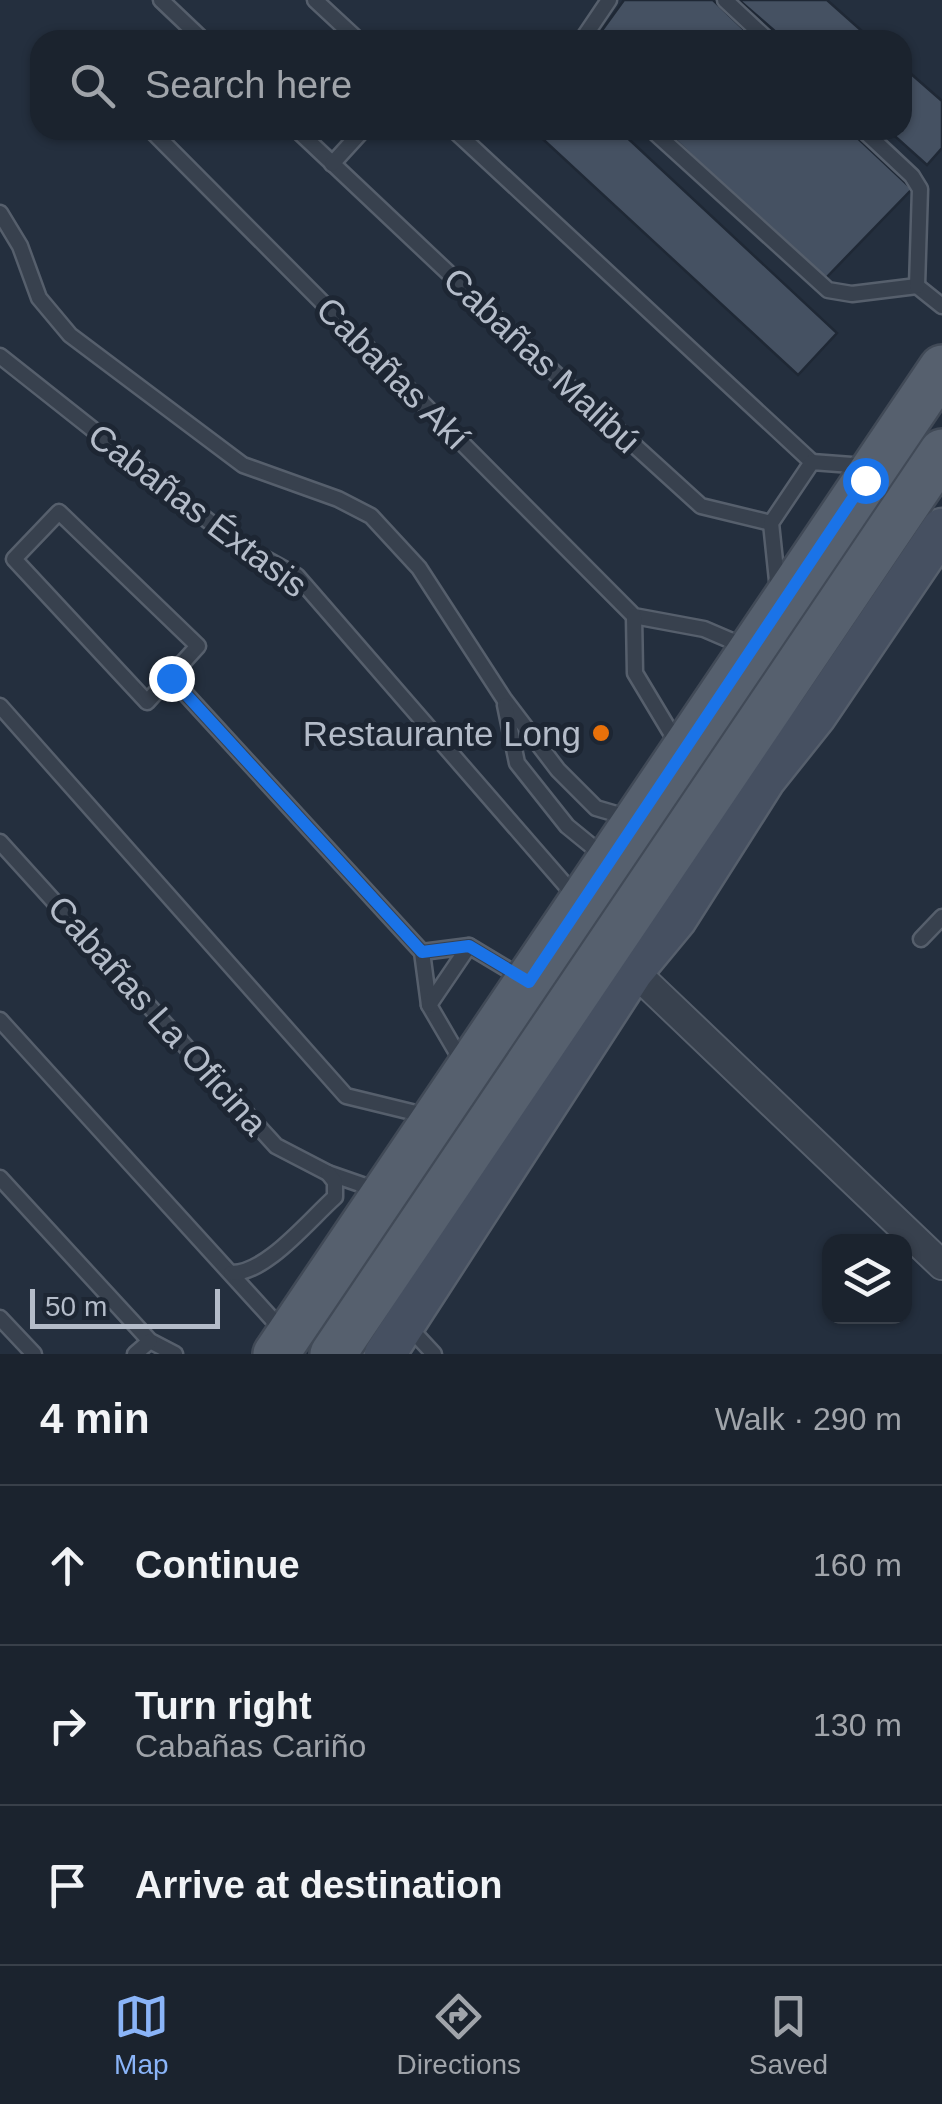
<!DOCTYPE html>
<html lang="en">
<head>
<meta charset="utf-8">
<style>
	body { margin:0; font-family:Helvetica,sans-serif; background:#282f3a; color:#f1f3f6 }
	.controls { position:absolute; right:30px; bottom:30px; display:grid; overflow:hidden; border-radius:20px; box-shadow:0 2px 8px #0004 }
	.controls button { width:90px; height:90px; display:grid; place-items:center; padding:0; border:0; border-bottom:2px solid #39404a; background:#1b232e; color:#f1f3f6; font:50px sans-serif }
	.scale { position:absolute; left:30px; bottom:25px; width:190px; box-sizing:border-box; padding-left:10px; border:5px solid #b4bcc9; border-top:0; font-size:28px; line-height:35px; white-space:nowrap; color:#b4bcc9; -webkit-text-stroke:8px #1d2633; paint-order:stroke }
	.stop { position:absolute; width:30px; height:30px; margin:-22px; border:8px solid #1a73e8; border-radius:50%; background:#fff }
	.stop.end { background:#1a73e8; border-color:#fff; box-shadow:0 2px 10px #0008 }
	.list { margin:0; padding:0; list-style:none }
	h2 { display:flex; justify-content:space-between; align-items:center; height:130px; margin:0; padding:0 40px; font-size:42px }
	h2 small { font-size:32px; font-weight:400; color:#a0a4aa }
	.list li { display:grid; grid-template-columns:65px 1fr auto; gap:30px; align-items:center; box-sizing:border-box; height:160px; padding:0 40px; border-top:2px solid #39404a }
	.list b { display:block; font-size:38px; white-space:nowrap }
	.list p { margin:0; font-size:32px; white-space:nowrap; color:#a0a4aa }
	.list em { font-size:32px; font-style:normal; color:#a0a4aa }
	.icon { flex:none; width:55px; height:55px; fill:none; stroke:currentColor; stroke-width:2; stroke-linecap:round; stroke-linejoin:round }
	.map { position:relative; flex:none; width:942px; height:1354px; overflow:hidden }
	.search { position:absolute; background:#1b232e; box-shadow:0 2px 8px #0004; left:30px; right:30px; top:30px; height:110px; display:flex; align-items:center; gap:25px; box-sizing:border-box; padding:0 35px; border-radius:30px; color:#a0a4aa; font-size:38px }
	.sheet { height:610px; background:#1b232e }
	nav { display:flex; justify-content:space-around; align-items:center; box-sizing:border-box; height:140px; border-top:2px solid #39404a; background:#1b232e; font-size:28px; color:#a0a4aa }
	nav a { display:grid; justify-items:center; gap:5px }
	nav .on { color:#8ab4f8 }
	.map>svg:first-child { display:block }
	.building { fill:#455162; stroke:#1f2835; stroke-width:2.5 }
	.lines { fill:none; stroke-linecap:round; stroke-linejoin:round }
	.lane-casing { stroke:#565f6c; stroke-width:19 }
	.street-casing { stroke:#565f6c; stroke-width:32 }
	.secondary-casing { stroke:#565f6c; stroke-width:45 }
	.primary-casing { stroke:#414a57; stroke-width:50 }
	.lane { stroke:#38414e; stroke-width:14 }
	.street { stroke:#38414e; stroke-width:28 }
	.secondary { stroke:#465061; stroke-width:40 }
	.primary { stroke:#56606e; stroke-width:45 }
	.route { stroke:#1a73e8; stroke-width:12 }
	.food-dot { fill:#e8710a; stroke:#1d2633; stroke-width:4 }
	.labels { text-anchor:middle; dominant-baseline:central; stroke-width:10; stroke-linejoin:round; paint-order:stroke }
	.street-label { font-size:35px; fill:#b4bcc9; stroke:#1d2633 }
	.poi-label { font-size:35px; fill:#b4bcc9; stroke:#1d2633; text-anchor:end }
</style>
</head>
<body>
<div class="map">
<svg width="942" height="1354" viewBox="0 0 942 1354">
	<rect width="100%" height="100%" fill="#242f3e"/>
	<g class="building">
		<path d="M 624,0 L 713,0 L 755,40 L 595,40 Z"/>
		<path d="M 739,0 L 827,0 L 872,40 L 785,40 Z"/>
		<path d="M 902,66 L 942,101 L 942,148 L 927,165 L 888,130 L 902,130 Z"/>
		<path d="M 533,130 L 619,130 L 837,333 L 798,375 Z"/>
		<path d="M 665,130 L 849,130 L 912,189 L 823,281 Z"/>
	</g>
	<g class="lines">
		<g class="lane-casing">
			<g id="lane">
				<path d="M 161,0 L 203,40"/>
				<path d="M 315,0 L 358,40"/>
				<path d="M 725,0 L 768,40"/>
				<path d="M 582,40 L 609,0"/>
				<path d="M 151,130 L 634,616 L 704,629 L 746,647"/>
				<path d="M 297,130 L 547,366 L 701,506 L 771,523"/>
				<path d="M 454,130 L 812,462"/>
				<path d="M 652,130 L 828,290 L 852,294 L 917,286 L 942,306"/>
				<path d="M 863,130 L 912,176 L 920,189 L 917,286"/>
				<path d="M 332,164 L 363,130"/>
				<path d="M 0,213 L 20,246 L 39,298 L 70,335 L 243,465 L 338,499 L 371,516 L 419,568 L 504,699 L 558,770 L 596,808 L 630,818"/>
				<path d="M 0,356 L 235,542 L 297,576 L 575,896"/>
				<path d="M 59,512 L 198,646 L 147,702 L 14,559 Z"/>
				<path d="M 778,590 L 771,523 L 812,462 L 865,466"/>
				<path d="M 634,616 L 635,673 L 677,743"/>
				<path d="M 171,678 L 422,952 L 429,1005 L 464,1065"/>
				<path d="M 505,705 L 517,763 L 567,826 L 605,857"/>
				<path d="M 0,706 L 346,1096 L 428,1116"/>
				<path d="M 0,842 L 276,1146 L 328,1173 L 377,1190"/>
				<path d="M 921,939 L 942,917"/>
				<path d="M 422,952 L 469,946 L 524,979"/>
				<path d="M 429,1005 L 469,946"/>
				<path d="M 0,1020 L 282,1330"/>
				<path d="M 0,1178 L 150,1341 L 175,1354"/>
				<path d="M 231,1273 C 266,1274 309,1220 335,1197 L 335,1182 L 328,1173"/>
				<path d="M 0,1318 L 34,1354"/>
				<path d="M 407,1325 L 434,1354"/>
				<path d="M 135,1354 L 150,1341"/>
			</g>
		</g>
		<g class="street-casing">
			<path id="street" d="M 620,958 L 942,1265"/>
		</g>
		<g class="secondary-casing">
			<path id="secondary" d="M 385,1354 L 633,971 L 676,919 L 765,779 L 816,715 L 942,529"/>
		</g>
		<g class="primary-casing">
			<g id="primary">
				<path d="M 276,1354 L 942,368"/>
				<path d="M 333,1354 L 942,452"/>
			</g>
		</g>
		<use href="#lane" class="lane"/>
		<use href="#street" class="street"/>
		<use href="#secondary" class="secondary"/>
		<use href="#primary" class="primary"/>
	</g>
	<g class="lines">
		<path class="route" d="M 171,678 L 422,952 L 469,946 L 529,982 L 865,480"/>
	</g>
	<circle class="food-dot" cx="601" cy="733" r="10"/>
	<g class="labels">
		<g class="street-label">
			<text transform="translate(542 360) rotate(43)">Cabañas Malibú</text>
			<text transform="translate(393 373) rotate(45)">Cabañas Akí</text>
			<text transform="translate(198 510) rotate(37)">Cabañas Éxtasis</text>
			<text transform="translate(158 1015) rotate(48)">Cabañas La Oficina</text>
		</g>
		<g class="poi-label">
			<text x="581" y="733">Restaurante Long</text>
		</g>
	</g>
</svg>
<div class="controls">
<button><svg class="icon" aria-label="layers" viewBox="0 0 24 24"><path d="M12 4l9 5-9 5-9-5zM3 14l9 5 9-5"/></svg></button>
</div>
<div class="scale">50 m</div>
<div class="stop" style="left:865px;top:480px"></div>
<div class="stop end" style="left:171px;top:678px"></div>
<div class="search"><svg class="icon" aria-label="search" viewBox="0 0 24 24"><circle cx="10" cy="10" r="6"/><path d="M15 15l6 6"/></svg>Search here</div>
</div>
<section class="sheet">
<h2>4 min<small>Walk · 290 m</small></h2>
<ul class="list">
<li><svg class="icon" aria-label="ahead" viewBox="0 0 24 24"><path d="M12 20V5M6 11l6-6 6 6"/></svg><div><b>Continue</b></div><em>160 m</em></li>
<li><svg class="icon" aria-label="right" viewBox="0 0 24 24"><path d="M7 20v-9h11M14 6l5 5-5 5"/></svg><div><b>Turn right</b><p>Cabañas Cariño</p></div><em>130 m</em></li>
<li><svg class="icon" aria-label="arrive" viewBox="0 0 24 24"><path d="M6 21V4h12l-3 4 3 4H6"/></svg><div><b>Arrive at destination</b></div></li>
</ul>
</section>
<nav>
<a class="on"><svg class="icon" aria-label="map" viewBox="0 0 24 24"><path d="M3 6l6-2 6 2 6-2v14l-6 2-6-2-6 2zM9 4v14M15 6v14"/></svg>Map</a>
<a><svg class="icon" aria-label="directions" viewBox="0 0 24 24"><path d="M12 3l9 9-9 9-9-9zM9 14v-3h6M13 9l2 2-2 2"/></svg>Directions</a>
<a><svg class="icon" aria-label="saved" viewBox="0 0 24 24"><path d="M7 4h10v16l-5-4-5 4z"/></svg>Saved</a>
</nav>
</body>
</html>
